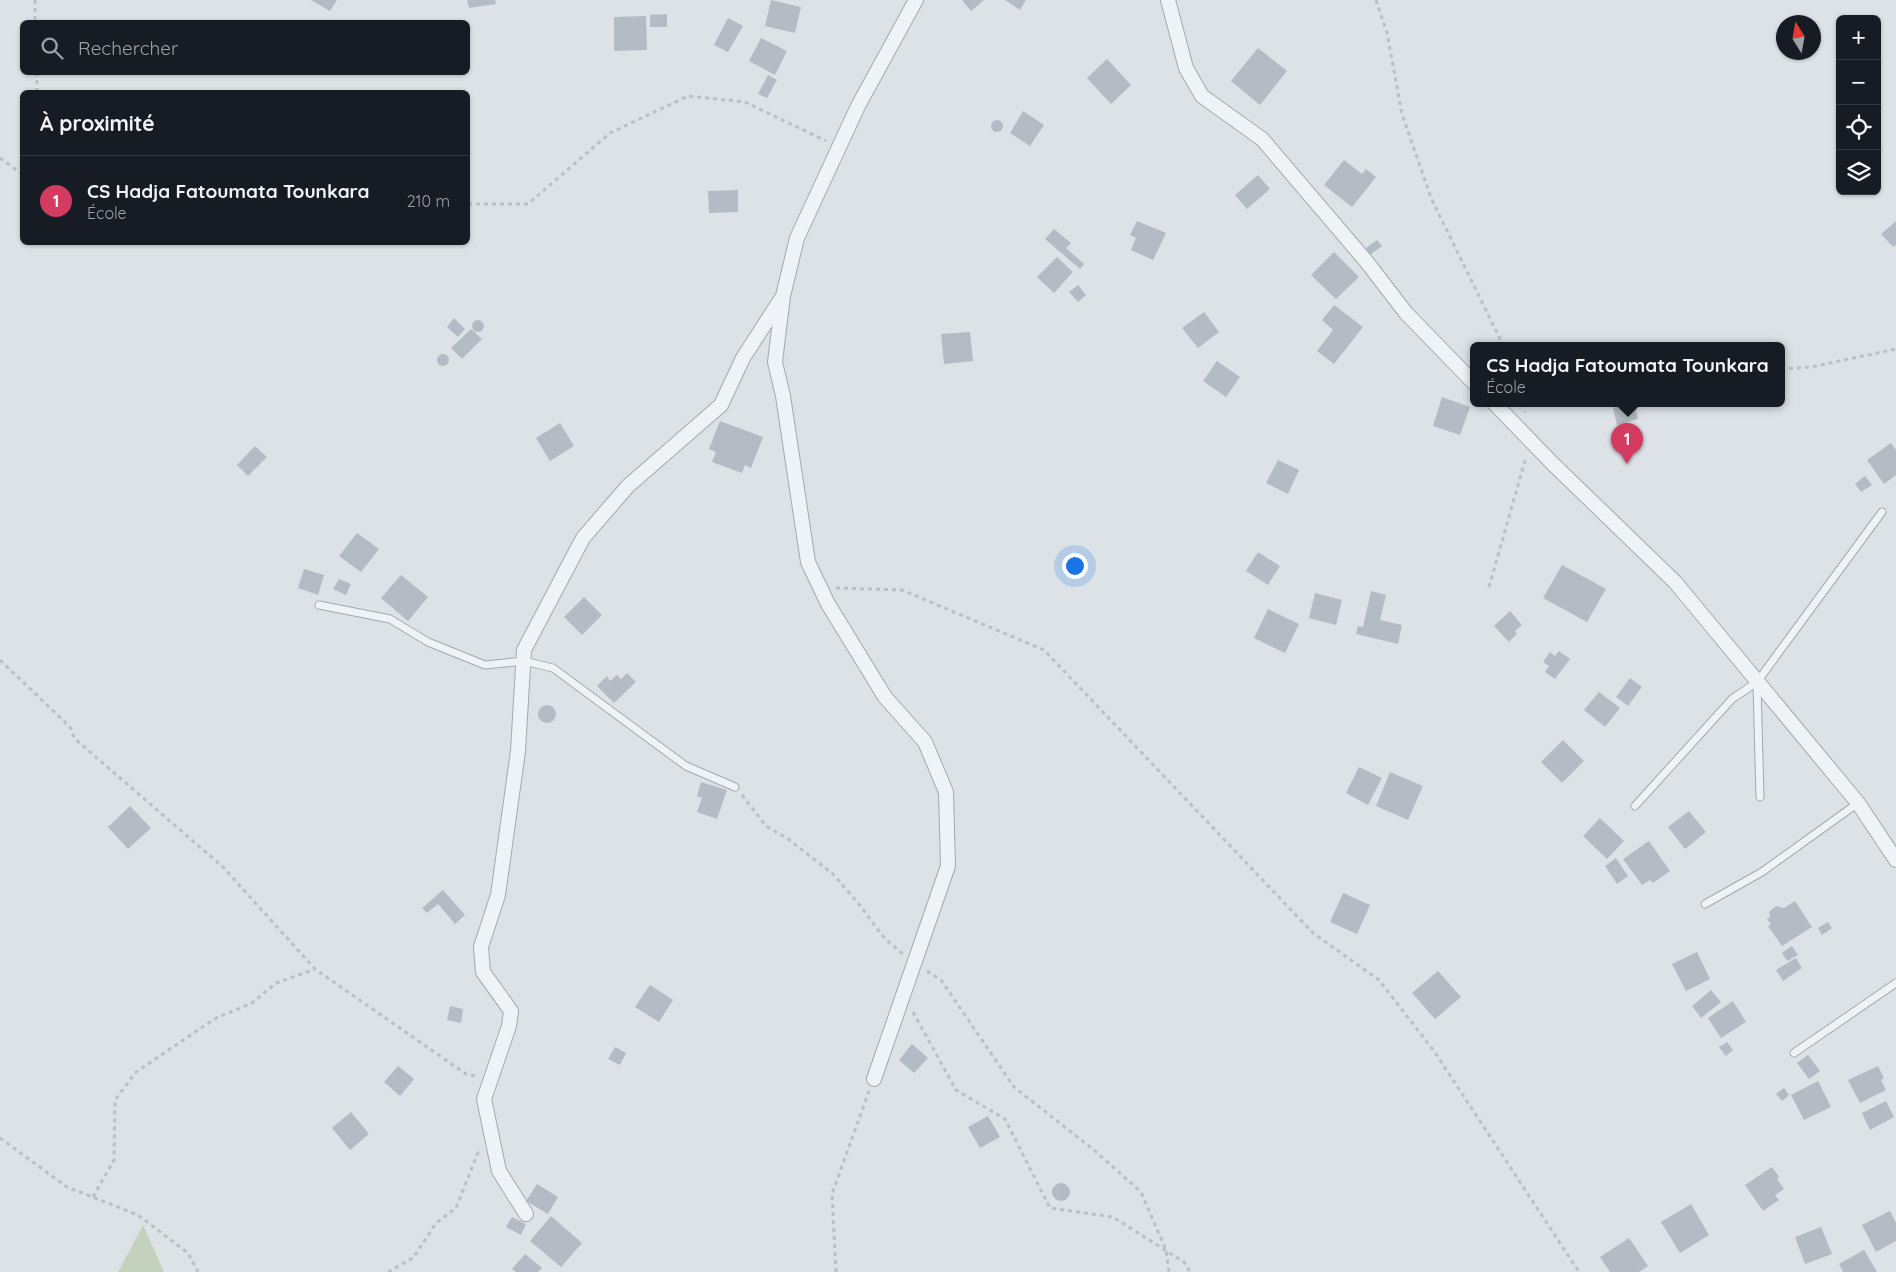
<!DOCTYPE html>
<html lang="fr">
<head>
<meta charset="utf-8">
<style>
	body { margin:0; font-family:Quicksand,sans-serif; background:#20242c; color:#f1f3f6 }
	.controls { position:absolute; right:15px; top:15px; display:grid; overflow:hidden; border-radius:8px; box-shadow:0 1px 4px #0004 }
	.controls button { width:45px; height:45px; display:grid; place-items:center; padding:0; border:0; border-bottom:1px solid #363941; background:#171b24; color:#f1f3f6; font:25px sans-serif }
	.compass { position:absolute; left:1776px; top:15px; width:45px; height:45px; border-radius:50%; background:#171b24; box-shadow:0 1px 4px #0004; rotate:349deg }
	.you { position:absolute; left:1074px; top:565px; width:18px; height:18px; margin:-12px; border:4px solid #fff; border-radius:50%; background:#1a73e8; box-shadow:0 0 0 8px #1a73e833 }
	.badge { display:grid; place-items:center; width:32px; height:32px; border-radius:50%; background:#d33b61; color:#fff; font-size:16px; font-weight:700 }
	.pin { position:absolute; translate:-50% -41px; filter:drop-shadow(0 1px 2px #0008) }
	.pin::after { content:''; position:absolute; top:26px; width:18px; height:15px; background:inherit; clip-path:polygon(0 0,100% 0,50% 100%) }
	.popup { position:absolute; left:1470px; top:342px; width:315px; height:65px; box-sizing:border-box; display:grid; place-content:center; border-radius:8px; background:#171b24; filter:drop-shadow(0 1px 4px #0005); font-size:16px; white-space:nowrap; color:#9ea1a6 }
	.popup b { font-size:19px; color:#f1f3f6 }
	.popup::after { content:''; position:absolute; left:50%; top:100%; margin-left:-10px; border:10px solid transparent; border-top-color:#171b24 }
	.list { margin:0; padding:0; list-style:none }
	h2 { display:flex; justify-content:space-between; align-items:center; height:65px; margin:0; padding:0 20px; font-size:21px }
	h2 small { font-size:16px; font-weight:400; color:#9ea1a6 }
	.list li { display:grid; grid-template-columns:32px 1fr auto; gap:15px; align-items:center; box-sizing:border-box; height:90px; padding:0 20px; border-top:1px solid #363941 }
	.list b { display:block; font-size:19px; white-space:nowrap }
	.list p { margin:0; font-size:16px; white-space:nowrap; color:#9ea1a6 }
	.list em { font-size:16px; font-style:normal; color:#9ea1a6 }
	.icon { flex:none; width:28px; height:28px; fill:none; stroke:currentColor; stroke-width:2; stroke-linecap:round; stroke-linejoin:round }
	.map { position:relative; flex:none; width:1896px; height:1272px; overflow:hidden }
	.search { position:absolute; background:#171b24; box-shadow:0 1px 4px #0004; left:20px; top:20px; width:450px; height:55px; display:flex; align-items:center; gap:12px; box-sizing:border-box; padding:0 18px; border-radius:8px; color:#9ea1a6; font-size:19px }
	.panel { position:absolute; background:#171b24; box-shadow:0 1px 4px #0004; left:20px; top:90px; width:450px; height:155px; border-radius:8px }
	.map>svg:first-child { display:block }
	.green { fill:#c4d2bd }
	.building { fill:#b4bbc4 }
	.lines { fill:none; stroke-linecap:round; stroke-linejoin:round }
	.service-casing { stroke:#a2a9b1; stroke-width:9 }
	.minor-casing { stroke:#a2a9b1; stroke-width:16 }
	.path { stroke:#bbc0c6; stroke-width:3; stroke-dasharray:4 4; stroke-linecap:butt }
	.service { stroke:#eff2f6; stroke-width:7 }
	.minor { stroke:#eff2f6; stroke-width:14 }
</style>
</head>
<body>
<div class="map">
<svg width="1896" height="1272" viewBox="0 0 1896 1272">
	<rect width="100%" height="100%" fill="#dde2e7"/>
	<path class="green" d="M 143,1225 L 164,1272 L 118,1272 Z"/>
	<g class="building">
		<path d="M 311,0 L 337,0 L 330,11 Z"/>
		<path d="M 467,0 L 495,0 L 496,4 L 469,8 Z"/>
		<path d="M 771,0 L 801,7 L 795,33 L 765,26 Z"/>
		<path d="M 962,0 L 984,0 L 971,11 Z"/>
		<path d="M 1005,0 L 1026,0 L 1020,10 Z"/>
		<path d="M 667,14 L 667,27 L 650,27 L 650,15 Z"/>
		<path d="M 646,16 L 647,50 L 614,51 L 614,17 Z"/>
		<path d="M 728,18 L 743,26 L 728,52 L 714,45 Z"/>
		<path d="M 761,38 L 787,51 L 775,75 L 749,61 Z"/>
		<path d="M 1258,48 L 1287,71 L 1260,105 L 1231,81 Z"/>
		<path d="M 1107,59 L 1131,85 L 1111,104 L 1087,78 Z"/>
		<path d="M 768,75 L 777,80 L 767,98 L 758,94 Z"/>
		<path d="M 1023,111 L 1044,125 L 1030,146 L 1010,133 Z"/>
		<circle cx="997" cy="126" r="6"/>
		<path d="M 1344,160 L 1362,174 L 1366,169 L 1376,177 L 1352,207 L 1324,185 Z"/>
		<path d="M 1258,175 L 1270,189 L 1247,209 L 1235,195 Z"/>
		<path d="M 738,190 L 738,212 L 709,213 L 708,191 Z"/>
		<path d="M 1137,221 L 1166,233 L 1153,260 L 1131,250 L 1136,238 L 1130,235 Z"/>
		<path d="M 1896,221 L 1896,245 L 1893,247 L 1881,234 Z"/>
		<path d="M 1054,229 L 1071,243 L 1066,248 L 1084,264 L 1080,269 L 1045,239 Z"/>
		<path d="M 1377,240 L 1382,246 L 1370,255 L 1366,248 Z"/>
		<path d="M 1334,252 L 1359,277 L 1336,299 L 1311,275 Z"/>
		<path d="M 1057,257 L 1073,272 L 1054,293 L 1037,277 Z"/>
		<path d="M 1078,285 L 1086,295 L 1078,302 L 1069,292 Z"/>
		<path d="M 1334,305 L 1363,327 L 1334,364 L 1317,351 L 1333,330 L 1322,320 Z"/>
		<path d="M 1204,312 L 1219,332 L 1198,348 L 1182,328 Z"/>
		<path d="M 454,318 L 465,329 L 458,337 L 447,327 Z"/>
		<circle cx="478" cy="326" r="6"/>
		<path d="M 471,329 L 482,339 L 462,359 L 451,348 Z"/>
		<path d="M 970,332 L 973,361 L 944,364 L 941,334 Z"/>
		<circle cx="443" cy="360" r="6"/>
		<path d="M 1217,361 L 1240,377 L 1226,397 L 1203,381 Z"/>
		<path d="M 1442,397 L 1470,407 L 1460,435 L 1433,426 Z"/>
		<path d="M 1622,403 L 1634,403 L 1638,419 L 1617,425 L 1613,408 L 1623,405 Z"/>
		<path d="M 720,421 L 763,437 L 751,468 L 745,465 L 742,473 L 712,462 L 716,452 L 709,449 Z"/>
		<path d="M 560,423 L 574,446 L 550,461 L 536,438 Z"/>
		<path d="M 1891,443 L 1896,450 L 1896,475 L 1884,484 L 1867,460 Z"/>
		<path d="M 255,446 L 267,457 L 248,476 L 237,465 Z"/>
		<path d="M 1278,460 L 1299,470 L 1288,494 L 1266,483 Z"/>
		<path d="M 1865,476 L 1872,485 L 1861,492 L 1855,484 Z"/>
		<path d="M 357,533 L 379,549 L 361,572 L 339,556 Z"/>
		<path d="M 1258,552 L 1280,566 L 1268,585 L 1246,571 Z"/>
		<path d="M 1562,565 L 1606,589 L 1587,622 L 1543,598 Z"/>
		<path d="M 304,569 L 324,575 L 318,595 L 298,588 Z"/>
		<path d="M 401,575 L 428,597 L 408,621 L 381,598 Z"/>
		<path d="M 339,579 L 351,584 L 346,595 L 333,589 Z"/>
		<path d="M 1371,591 L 1386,595 L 1380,620 L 1402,625 L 1398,644 L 1356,634 L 1358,626 L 1363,627 Z"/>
		<path d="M 1315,593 L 1342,600 L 1336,625 L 1309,618 Z"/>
		<path d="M 584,597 L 602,615 L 582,635 L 564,617 Z"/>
		<path d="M 1268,609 L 1299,624 L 1285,653 L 1254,638 Z"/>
		<path d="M 1510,611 L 1522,625 L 1515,631 L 1517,634 L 1509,642 L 1494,626 Z"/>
		<path d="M 1559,651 L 1570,659 L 1555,679 L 1545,672 L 1549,666 L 1543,662 L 1550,652 L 1555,656 Z"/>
		<path d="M 627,673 L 636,682 L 614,703 L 597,686 L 607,676 L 610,681 L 617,675 L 621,679 Z"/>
		<path d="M 1630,678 L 1642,687 L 1628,706 L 1616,697 Z"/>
		<path d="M 1599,692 L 1620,708 L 1605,727 L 1584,710 Z"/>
		<circle cx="547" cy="714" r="9"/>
		<path d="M 1563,740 L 1584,761 L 1562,783 L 1541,762 Z"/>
		<path d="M 1359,767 L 1382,778 L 1368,805 L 1346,793 Z"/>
		<path d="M 1390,772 L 1423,786 L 1408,820 L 1376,806 Z"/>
		<path d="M 701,782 L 727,790 L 717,819 L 697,812 L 702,798 L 697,796 Z"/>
		<path d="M 130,806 L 151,828 L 128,849 L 108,827 Z"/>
		<path d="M 1689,811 L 1706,832 L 1685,849 L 1668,827 Z"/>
		<path d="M 1600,818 L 1624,841 L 1607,859 L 1583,836 Z"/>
		<path d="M 1649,841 L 1670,871 L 1653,883 L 1650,880 L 1642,885 L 1623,859 Z"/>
		<path d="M 1616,858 L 1628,876 L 1617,884 L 1605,866 Z"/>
		<path d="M 443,890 L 465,915 L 455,924 L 438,904 L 427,913 L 422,908 Z"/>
		<path d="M 1343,893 L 1370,905 L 1357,934 L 1330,922 Z"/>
		<path d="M 1795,901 L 1812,927 L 1782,946 L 1768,926 L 1771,924 L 1767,919 L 1770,917 L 1769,912 L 1776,906 L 1784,908 Z"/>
		<path d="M 1828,922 L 1832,928 L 1822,935 L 1818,928 Z"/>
		<path d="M 1792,946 L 1798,955 L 1787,961 L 1782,953 Z"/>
		<path d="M 1697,952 L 1710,979 L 1686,991 L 1672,964 Z"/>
		<path d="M 1796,958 L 1802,968 L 1783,981 L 1776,970 Z"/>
		<path d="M 1438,971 L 1461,997 L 1435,1019 L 1412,993 Z"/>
		<path d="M 650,985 L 673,1000 L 659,1022 L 635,1007 Z"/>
		<path d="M 1711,990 L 1721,1002 L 1701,1018 L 1692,1006 Z"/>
		<path d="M 1733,1001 L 1746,1022 L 1721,1038 L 1708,1018 Z"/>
		<path d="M 450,1006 L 463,1009 L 461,1023 L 447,1020 Z"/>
		<path d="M 1727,1042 L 1733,1050 L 1726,1056 L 1719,1047 Z"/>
		<path d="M 912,1044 L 928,1058 L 914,1073 L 899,1060 Z"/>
		<path d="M 615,1047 L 626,1053 L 620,1065 L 608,1059 Z"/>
		<path d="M 1808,1055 L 1820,1071 L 1809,1079 L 1797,1063 Z"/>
		<path d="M 398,1066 L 414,1079 L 400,1096 L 384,1082 Z"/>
		<path d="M 1878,1066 L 1884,1078 L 1881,1080 L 1886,1090 L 1860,1103 L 1848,1080 Z"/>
		<path d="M 1818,1081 L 1831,1107 L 1804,1120 L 1791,1095 Z"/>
		<path d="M 1784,1088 L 1789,1095 L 1782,1101 L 1776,1094 Z"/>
		<path d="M 1886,1101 L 1894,1117 L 1870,1130 L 1862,1113 Z"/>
		<path d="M 351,1112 L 369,1134 L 350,1150 L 332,1128 Z"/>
		<path d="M 988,1116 L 1000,1137 L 980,1148 L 968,1127 Z"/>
		<path d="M 1772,1167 L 1779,1177 L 1777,1179 L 1784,1189 L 1775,1195 L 1779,1200 L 1763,1211 L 1745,1185 Z"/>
		<circle cx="1061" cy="1192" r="9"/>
		<path d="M 537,1184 L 558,1197 L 548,1214 L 526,1201 Z"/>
		<path d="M 1691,1204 L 1709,1235 L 1680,1253 L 1661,1222 Z"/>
		<path d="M 1890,1211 L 1896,1223 L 1896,1241 L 1876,1252 L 1862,1225 Z"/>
		<path d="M 551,1216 L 582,1243 L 561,1267 L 530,1241 Z"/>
		<path d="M 512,1217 L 526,1224 L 521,1235 L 506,1227 Z"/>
		<path d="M 1821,1227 L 1832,1254 L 1805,1264 L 1795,1237 Z"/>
		<path d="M 1629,1238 L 1648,1266 L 1639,1272 L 1610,1272 L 1600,1257 Z"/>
		<path d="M 1864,1250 L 1877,1272 L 1843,1272 L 1839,1264 Z"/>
		<path d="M 525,1254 L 542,1268 L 538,1272 L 516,1272 L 512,1269 Z"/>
	</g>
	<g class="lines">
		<g class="service-casing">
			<g id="service">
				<path d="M 319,605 L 390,619 L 428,642 L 485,665 L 524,661 L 553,668 L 686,766 L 735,787"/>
				<path d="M 1757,685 L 1760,797"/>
				<path d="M 1635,806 L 1732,699 L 1757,682 L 1882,512"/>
				<path d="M 1705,904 L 1762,872 L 1858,803"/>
				<path d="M 1794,1053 L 1896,983"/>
			</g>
		</g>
		<g class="minor-casing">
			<g id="minor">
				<path d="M 1168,0 L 1186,68 L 1202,96 L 1262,139 L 1366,261 L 1406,313 L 1473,382"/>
				<path d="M 1494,403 L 1553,464 L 1675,582 L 1858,803 L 1896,860"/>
				<path d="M 874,1079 L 948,866 L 946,792 L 925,742 L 885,697 L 828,604 L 808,562 L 783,396 L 775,362 L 783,296 L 797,238 L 858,106 L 916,0"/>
				<path d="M 526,1214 L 499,1171 L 484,1099 L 509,1026 L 511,1011 L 483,972 L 481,947 L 498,895 L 518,751 L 524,650 L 583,538 L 628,486 L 721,405 L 743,358 L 781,299"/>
			</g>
		</g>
		<g class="path">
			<path d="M 35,0 L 35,22"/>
			<path d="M 1376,0 L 1387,33 L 1402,114 L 1431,198 L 1503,345"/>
			<path d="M 37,72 L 37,92"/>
			<path d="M 0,158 L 22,174"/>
			<path d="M 468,204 L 528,204 L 610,133 L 688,96 L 745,102 L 826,141"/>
			<path d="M 1781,369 L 1811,367 L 1896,349"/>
			<path d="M 1523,403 L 1525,412"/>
			<path d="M 1489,587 L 1526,457"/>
			<path d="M 836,588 L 902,590 L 1044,650 L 1313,933 L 1379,980 L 1434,1051 L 1579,1272"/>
			<path d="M 0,660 L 70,727 L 75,739 L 223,867 L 315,969 L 466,1074 L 476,1076"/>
			<path d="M 742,795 L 766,826 L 788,839 L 833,874 L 858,903 L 885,939 L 903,954"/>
			<path d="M 927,971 L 941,980 L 1014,1087 L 1094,1150 L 1141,1192 L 1166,1250 L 1169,1272"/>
			<path d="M 913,1012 L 956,1090 L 1005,1119 L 1050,1208 L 1113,1217 L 1184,1262 L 1190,1272"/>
			<path d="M 0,1138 L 67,1187 L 138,1215 L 188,1253 L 198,1272"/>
			<path d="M 93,1197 L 114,1160 L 115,1100 L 136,1072 L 216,1018 L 252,1003 L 276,983 L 315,969"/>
			<path d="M 388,1272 L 413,1258 L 436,1223 L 456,1208 L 479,1150"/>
			<path d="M 836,1272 L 832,1194 L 869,1091"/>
		</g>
		<use href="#service" class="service"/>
		<use href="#minor" class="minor"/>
	</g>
</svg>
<div class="controls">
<button>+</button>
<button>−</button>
<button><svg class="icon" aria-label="locate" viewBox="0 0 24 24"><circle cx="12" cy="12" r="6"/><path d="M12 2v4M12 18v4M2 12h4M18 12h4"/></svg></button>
<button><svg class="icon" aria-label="layers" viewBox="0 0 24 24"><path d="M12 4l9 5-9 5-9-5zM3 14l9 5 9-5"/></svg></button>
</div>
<svg class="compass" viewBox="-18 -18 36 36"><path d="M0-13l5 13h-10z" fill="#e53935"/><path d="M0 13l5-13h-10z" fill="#9ea1a6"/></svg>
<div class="you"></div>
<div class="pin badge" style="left:1627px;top:464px">1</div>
<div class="popup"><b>CS Hadja Fatoumata Tounkara</b>École</div>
<div class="search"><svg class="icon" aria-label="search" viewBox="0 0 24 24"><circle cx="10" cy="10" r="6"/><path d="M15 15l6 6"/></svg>Rechercher</div>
<section class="panel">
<h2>À proximité<small></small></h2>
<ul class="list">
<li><span class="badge">1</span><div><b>CS Hadja Fatoumata Tounkara</b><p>École</p></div><em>210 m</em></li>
</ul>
</section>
</div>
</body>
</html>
